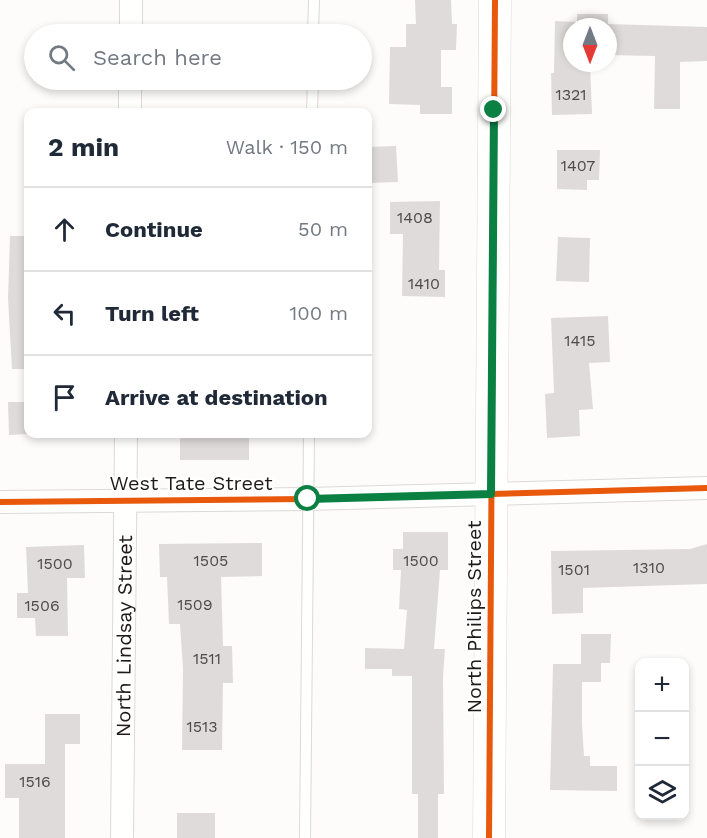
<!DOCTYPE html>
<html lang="en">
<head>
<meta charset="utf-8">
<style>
	body { margin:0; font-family:"Work Sans",sans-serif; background:#f6f6f7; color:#1f2937 }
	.controls { position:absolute; right:18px; bottom:18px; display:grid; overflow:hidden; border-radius:12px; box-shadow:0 3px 9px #0003 }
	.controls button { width:54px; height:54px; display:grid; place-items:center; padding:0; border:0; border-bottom:2px solid #e0e1e3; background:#fff; color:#1f2937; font:30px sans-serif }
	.compass { position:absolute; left:563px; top:18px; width:54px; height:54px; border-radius:50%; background:#fff; box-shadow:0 3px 9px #0003; rotate:180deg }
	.stop { position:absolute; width:18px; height:18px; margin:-14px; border:4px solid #0b8043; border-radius:50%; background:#fff }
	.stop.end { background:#0b8043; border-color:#fff; box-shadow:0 2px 6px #0008 }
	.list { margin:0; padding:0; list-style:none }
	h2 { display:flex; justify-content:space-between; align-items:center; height:78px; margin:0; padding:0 24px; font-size:26px }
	h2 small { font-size:20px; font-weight:400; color:#747a83 }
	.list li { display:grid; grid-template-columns:39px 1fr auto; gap:18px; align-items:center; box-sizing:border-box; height:84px; padding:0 24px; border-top:2px solid #e0e1e3 }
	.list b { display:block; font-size:22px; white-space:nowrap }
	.list em { font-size:20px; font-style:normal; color:#747a83 }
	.icon { flex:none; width:33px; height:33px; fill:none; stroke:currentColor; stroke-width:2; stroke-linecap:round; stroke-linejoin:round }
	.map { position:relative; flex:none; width:707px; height:838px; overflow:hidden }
	.search { position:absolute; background:#fff; box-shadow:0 3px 9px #0003; left:24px; top:24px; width:348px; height:66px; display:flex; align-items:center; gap:15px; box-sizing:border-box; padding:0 21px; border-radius:33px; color:#747a83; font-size:22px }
	.panel { position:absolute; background:#fff; box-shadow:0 3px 9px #0003; left:24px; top:108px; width:348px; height:330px; border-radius:12px }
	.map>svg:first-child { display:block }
	.building { fill:#dfdbda }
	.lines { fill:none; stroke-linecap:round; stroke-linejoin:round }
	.lane-casing { stroke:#dcd9d8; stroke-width:12 }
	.street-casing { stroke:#dcd9d8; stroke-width:24 }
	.secondary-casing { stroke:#dcd9d8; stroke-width:33 }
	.lane { stroke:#fffffe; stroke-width:10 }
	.street { stroke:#fffffe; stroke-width:22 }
	.secondary { stroke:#fffffe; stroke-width:32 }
	.cycleway-casing { stroke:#fff; stroke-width:10 }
	.cycleway { stroke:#e8590c; stroke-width:6 }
	.route { stroke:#0b8043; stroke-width:8 }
	.labels { text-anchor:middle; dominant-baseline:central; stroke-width:4.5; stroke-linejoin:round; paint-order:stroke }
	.number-label { font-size:16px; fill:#4f4a48 }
	.street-label { font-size:20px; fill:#1f1a18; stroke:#fff }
</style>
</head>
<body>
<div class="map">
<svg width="707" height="838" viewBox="0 0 707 838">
	<rect width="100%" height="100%" fill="#fdfcfb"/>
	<g class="building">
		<path d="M 415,0 L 451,0 L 452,24 L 457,24 L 456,50 L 441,50 L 441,87 L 452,87 L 452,114 L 420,114 L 420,105 L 389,104 L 390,47 L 406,47 L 406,24 L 416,24 Z"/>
		<path d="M 577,14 L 608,14 L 608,24 L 707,27 L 707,61 L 680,62 L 680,109 L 654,109 L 655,56 L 608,55 L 608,27 L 572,27 L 572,63 L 590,63 L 592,114 L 552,115 L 551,73 L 554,73 L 555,21 L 577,22 Z"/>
		<path d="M 396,146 L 398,182 L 368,183 L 368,147 Z"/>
		<path d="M 557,150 L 600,150 L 599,180 L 587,180 L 587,190 L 557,189 Z"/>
		<path d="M 440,201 L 439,270 L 445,270 L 445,297 L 402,296 L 403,234 L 390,234 L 390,202 Z"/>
		<path d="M 10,236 L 28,236 L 28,369 L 12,369 L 8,299 Z"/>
		<path d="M 558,237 L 590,238 L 589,282 L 556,281 Z"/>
		<path d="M 608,316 L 610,362 L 589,363 L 593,409 L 579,410 L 580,436 L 547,438 L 545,394 L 554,393 L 551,318 Z"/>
		<path d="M 8,402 L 28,402 L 28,434 L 9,435 Z"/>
		<rect x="180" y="434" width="69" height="26"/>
		<path d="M 403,532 L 448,532 L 448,570 L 440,570 L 434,649 L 445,649 L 443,677 L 444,794 L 438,794 L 438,838 L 418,838 L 418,794 L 412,794 L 412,676 L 392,676 L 392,669 L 365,669 L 365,648 L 404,649 L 407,610 L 399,609 L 401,570 L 393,570 L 393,549 L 403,549 Z"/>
		<path d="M 262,543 L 262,576 L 221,577 L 223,646 L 232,646 L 233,683 L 223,683 L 222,750 L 182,750 L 183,669 L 180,624 L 169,624 L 167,577 L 160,577 L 159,544 Z"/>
		<path d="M 707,544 L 707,584 L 583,588 L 583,613 L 552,614 L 551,551 L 690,549 Z"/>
		<path d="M 84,545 L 85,578 L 67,578 L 68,636 L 36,636 L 35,618 L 17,618 L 17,593 L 28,593 L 26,547 Z"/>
		<path d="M 581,634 L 611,634 L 610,663 L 601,663 L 601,682 L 582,682 L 582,724 L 584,756 L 590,756 L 590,766 L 617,766 L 617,791 L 550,790 L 553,664 L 581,664 Z"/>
		<path d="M 45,714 L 80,714 L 80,744 L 65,744 L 65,838 L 19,838 L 19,798 L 5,798 L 5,764 L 45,764 Z"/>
		<rect x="177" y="813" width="38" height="25"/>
	</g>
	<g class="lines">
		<g class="lane-casing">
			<g id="lane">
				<path d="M 313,34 L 314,0"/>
				<path d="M 312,112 L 313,80"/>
				<path d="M 305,838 L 309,434"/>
			</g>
		</g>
		<g class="street-casing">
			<g id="street">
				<path d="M 131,34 L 131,0"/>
				<path d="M 130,112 L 130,80"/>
				<path d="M 0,502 L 308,499 L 707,488"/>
				<path id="s1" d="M 122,838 L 126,434"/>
			</g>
		</g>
		<g class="secondary-casing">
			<path id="secondary" d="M 489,838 L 495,0"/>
		</g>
		<use href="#lane" class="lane"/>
		<use href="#street" class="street"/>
		<use href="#secondary" class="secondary"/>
		<g class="cycleway-casing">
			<g id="cycleway">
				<path d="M 0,502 L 308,499 L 707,488"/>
				<path d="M 489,838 L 495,0"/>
			</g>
		</g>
		<use href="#cycleway" class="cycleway"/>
	</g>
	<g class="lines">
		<path class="route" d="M 308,499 L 491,494 L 494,110"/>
	</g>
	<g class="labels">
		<g class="number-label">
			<text x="571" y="94">1321</text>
			<text x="578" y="165">1407</text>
			<text x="415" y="217">1408</text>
			<text x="424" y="283">1410</text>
			<text x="580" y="340">1415</text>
			<text x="211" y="560">1505</text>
			<text x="421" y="560">1500</text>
			<text x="55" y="563">1500</text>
			<text x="649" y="567">1310</text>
			<text x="574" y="569">1501</text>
			<text x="195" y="604">1509</text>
			<text x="42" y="605">1506</text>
			<text x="207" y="658">1511</text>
			<text x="202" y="726">1513</text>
			<text x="35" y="781">1516</text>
		</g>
		<g class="street-label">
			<text x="191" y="483">West Tate Street</text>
			<text transform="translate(474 617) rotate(-90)">North Philips Street</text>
			<text stroke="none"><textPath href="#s1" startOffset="202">North Lindsay Street</textPath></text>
		</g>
	</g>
</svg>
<div class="controls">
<button>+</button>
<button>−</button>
<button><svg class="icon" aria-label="layers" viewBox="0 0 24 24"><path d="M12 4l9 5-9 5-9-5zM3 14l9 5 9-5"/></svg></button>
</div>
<svg class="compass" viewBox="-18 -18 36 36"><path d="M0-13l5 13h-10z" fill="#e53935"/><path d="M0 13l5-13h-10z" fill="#747a83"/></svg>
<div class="stop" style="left:308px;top:499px"></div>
<div class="stop end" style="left:494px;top:110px"></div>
<div class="search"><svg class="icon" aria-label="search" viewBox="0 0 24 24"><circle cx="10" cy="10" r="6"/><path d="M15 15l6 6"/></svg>Search here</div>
<section class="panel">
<h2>2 min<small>Walk · 150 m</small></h2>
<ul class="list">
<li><svg class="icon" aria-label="ahead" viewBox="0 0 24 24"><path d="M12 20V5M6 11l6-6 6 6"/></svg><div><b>Continue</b></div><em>50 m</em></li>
<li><svg class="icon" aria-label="left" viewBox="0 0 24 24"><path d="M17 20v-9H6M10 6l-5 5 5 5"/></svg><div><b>Turn left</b></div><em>100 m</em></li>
<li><svg class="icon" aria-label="arrive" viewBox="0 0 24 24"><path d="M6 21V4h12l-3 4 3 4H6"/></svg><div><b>Arrive at destination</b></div></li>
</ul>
</section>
</div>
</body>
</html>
